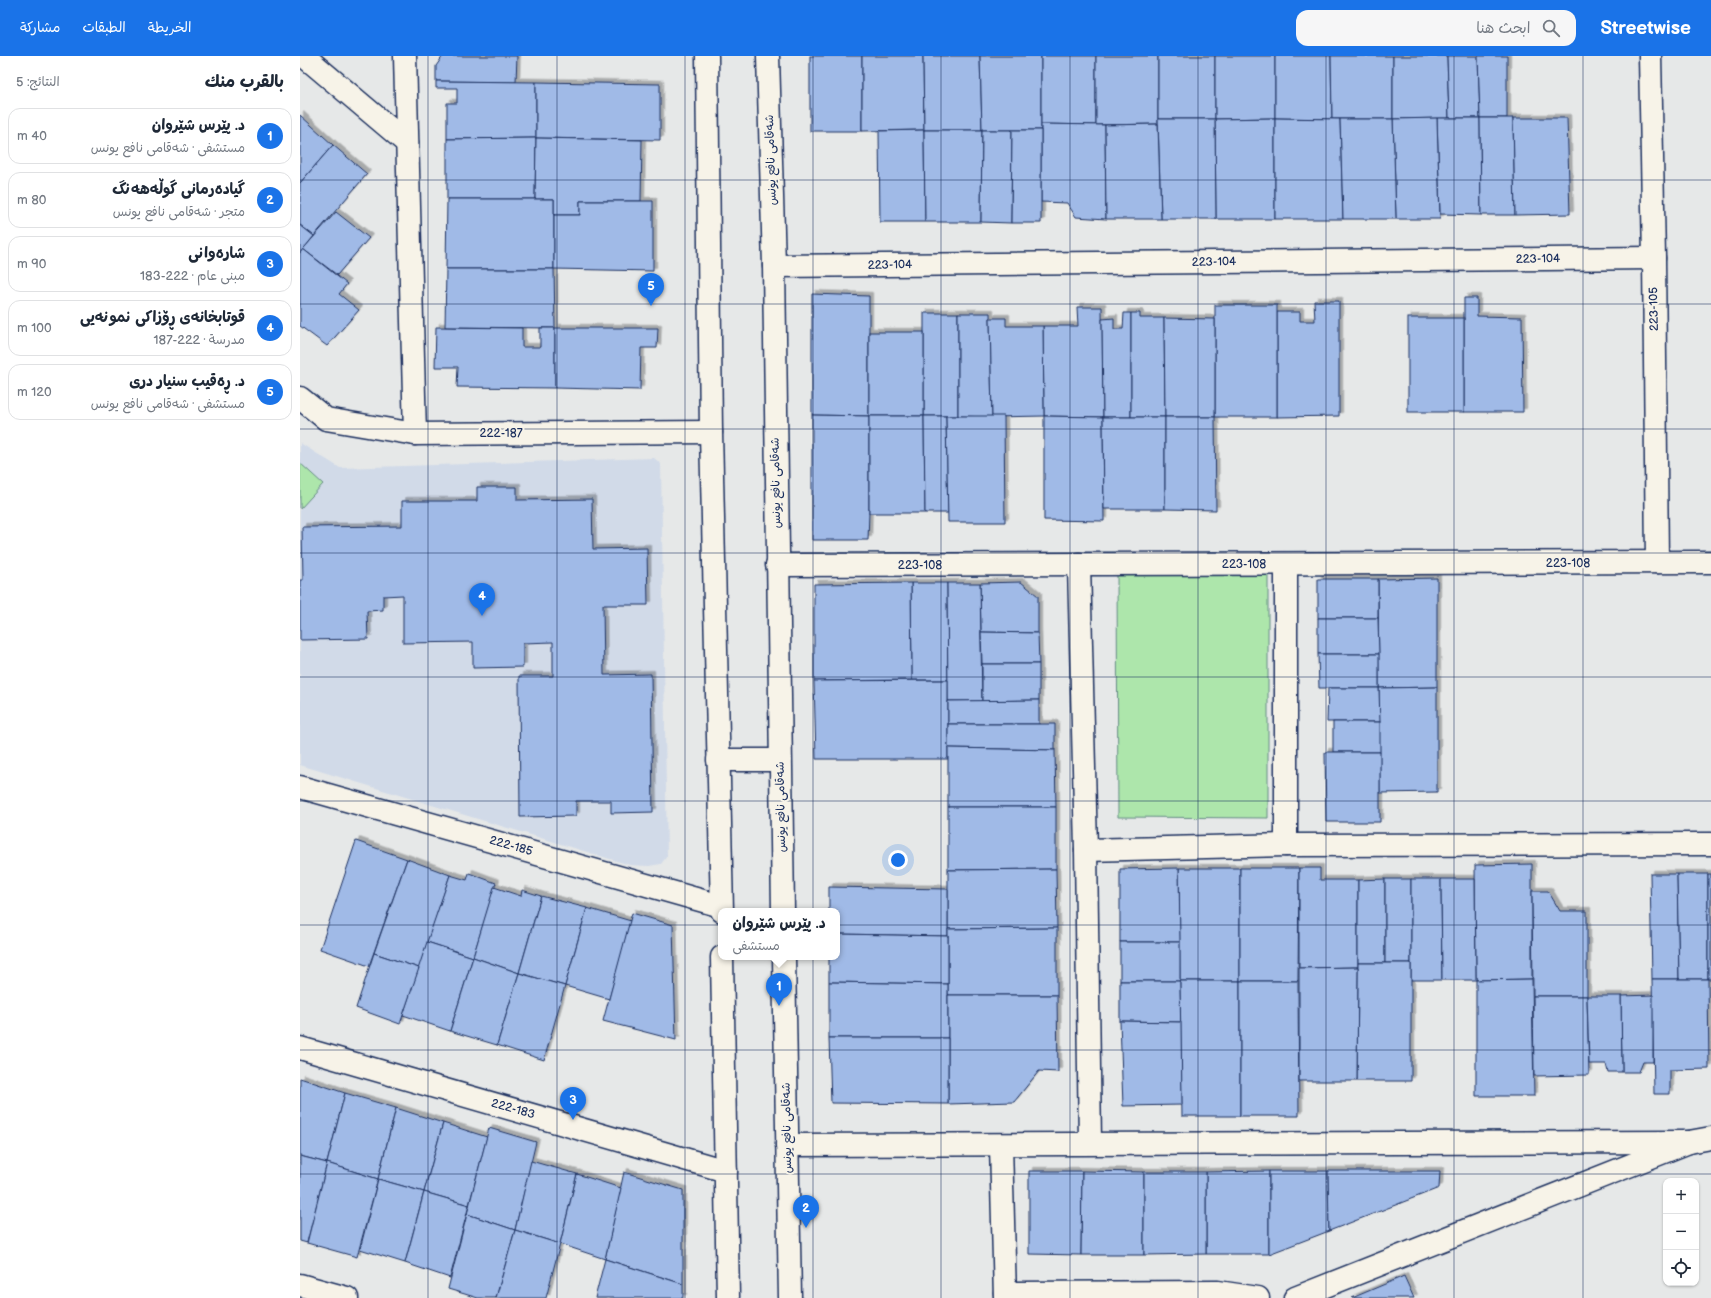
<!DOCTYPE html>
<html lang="ar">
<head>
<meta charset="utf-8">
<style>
	body { margin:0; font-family:"Balsamiq Sans","Playpen Sans Arabic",sans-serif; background:#f6f6f7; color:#1f2937; direction:rtl }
	.controls { position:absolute; right:12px; bottom:12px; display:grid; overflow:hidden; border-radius:8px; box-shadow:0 1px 3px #0004 }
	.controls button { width:36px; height:36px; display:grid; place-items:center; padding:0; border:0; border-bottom:1px solid #e0e1e3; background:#fff; color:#1f2937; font:20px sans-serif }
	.you { position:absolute; left:598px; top:804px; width:14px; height:14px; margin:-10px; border:3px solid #fff; border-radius:50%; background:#1a73e8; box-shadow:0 0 0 6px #1a73e833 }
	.badge { display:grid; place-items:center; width:26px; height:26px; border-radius:50%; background:#1a73e8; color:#fff; font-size:13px; font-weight:700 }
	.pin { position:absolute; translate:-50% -33px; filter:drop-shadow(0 1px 2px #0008) }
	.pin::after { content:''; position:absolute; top:21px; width:14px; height:12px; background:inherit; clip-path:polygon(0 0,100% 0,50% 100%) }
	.popup { position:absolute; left:418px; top:852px; width:122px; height:52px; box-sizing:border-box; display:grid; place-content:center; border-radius:8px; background:#fff; filter:drop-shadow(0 1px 3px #0005); font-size:13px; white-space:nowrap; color:#747a83 }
	.popup b { font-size:15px; color:#1f2937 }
	.popup::after { content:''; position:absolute; left:50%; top:100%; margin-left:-8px; border:8px solid transparent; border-top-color:#fff }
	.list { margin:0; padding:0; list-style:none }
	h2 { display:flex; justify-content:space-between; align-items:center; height:52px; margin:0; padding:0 16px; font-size:17px }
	h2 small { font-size:13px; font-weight:400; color:#747a83 }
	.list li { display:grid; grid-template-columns:26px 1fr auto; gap:12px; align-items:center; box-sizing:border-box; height:56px; margin:0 8px 8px; padding:0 8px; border:1px solid #e0e1e3; border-radius:12px }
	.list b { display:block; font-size:15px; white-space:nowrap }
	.list p { margin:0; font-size:13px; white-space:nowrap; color:#747a83 }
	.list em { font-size:13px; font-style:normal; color:#747a83 }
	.icon { flex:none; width:22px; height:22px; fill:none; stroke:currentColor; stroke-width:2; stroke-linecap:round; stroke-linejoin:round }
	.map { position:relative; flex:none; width:1411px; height:1242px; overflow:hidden; direction:ltr }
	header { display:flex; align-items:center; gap:24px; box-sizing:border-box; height:56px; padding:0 20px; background:#1a73e8; color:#fff }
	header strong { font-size:19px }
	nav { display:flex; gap:22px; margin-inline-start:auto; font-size:14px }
	.search { width:280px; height:36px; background:#f6f6f7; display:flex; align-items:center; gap:10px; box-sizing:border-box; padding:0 14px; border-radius:12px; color:#747a83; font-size:15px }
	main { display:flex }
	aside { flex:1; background:#fff }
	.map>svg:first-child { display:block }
	.built { fill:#d1dae8 }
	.green { fill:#ade6ab; stroke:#648a84 }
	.building { fill:#a0bae7; stroke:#1b2f5e; filter:url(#shadow) }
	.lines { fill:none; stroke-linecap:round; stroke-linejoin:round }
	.minor-casing { stroke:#1b2f5e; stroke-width:25 }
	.major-casing { stroke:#1b2f5e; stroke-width:25 }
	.minor { stroke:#f7f3e8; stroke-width:22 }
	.major { stroke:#f7f3e8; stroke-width:22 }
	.grid { fill:none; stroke:#1b2f5e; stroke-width:1; stroke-opacity:0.55 }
	.labels { text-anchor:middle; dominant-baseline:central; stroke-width:4; stroke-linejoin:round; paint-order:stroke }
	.street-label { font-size:12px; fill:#1b2f5e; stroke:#f7f3e8 }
</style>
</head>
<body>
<header>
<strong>Streetwise</strong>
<div class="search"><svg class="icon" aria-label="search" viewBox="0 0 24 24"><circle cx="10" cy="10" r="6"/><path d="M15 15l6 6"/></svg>ابحث هنا</div>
<nav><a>الخريطة</a><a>الطبقات</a><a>مشاركة</a></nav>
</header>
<main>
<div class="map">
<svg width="1411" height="1242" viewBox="0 0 1411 1242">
	<defs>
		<filter id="shadow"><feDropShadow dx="3.5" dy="-3.5" stdDeviation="0" flood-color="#0004"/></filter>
	</defs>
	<rect width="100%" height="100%" fill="#e6e8e8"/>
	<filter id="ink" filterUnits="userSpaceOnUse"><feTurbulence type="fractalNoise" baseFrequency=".025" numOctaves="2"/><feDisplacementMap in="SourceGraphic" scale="8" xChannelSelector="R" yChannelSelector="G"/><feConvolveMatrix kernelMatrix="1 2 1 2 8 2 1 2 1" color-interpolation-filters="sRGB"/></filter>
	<g filter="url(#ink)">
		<path class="built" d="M 0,387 L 40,412 L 354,402 L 361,408 L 367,800 L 361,808 L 349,810 L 330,809 L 0,709 Z"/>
		<g class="green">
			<path d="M 0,407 L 23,428 L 0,453 Z"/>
			<path d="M 817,513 L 968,515 L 968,762 L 818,761 Z"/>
		</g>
		<g class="building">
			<path d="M 143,0 L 217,0 L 216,26 L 136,25 L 136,10 Z"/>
			<rect x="510" y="0" width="52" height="75"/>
			<path d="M 562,0 L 623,0 L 624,74 L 562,75 Z"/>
			<path d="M 623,0 L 680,0 L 682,74 L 624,74 Z"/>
			<path d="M 680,0 L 741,0 L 741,74 L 682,74 Z"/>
			<path d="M 741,0 L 796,0 L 796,69 L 741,68 Z"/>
			<path d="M 796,0 L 858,0 L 858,68 L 796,69 Z"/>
			<rect x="858" y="0" width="57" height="63"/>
			<path d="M 915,0 L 975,0 L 975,62 L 915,63 Z"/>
			<path d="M 975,0 L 1031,0 L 1032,63 L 975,62 Z"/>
			<path d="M 1031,0 L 1093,0 L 1093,63 L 1032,63 Z"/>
			<path d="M 1093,0 L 1147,0 L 1149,62 L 1093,63 Z"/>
			<path d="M 1147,0 L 1178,0 L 1180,62 L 1149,62 Z"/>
			<path d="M 1178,0 L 1207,0 L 1207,62 L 1180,62 Z"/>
			<path d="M 136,25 L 236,26 L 236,82 L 147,83 L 147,47 L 157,47 L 157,32 L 136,32 Z"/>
			<path d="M 236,26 L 360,28 L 360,84 L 236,82 Z"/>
			<path d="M 0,59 L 33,89 L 0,127 Z"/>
			<path d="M 975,62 L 975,163 L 916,163 L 915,63 Z"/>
			<path d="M 975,62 L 1040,63 L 1043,163 L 975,163 Z"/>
			<path d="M 1137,62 L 1180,62 L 1181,159 L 1140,158 Z"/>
			<path d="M 1137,62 L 1140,163 L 1096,163 L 1093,63 Z"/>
			<path d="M 1180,62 L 1213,62 L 1215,159 L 1181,159 Z"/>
			<path d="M 1213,62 L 1267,62 L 1270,158 L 1215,159 Z"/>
			<path d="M 858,63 L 915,63 L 916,163 L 861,163 Z"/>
			<path d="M 1040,63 L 1093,63 L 1096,163 L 1043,163 Z"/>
			<path d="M 741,68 L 805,69 L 806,163 L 776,161 L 767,147 L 741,146 Z"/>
			<path d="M 858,68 L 861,163 L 806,163 L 805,69 Z"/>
			<path d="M 624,74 L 625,166 L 580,166 L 579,75 Z"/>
			<path d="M 624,74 L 682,74 L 681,166 L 625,166 Z"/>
			<path d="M 682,74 L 712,74 L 711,167 L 681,166 Z"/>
			<path d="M 712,74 L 741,74 L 741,167 L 711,167 Z"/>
			<path d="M 236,82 L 235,143 L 147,143 L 147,83 Z"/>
			<path d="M 236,82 L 342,84 L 341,145 L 280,145 L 280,159 L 254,159 L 254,143 L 235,143 Z"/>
			<path d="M 33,89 L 67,118 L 14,180 L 0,169 L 0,127 Z"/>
			<path d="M 147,143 L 254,143 L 254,213 L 146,213 Z"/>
			<path d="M 280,145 L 353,145 L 353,215 L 254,213 L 254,159 L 280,159 Z"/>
			<path d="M 36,156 L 69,182 L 37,219 L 3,193 Z"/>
			<path d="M 0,169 L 14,180 L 0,197 Z"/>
			<path d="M 3,193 L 47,228 L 39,238 L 59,254 L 27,290 L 0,270 L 0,197 Z"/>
			<path d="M 146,213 L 254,213 L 255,272 L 145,271 Z"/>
			<path d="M 512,238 L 569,240 L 569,360 L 512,359 Z"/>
			<path d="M 1164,242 L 1177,242 L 1177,260 L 1222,261 L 1223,356 L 1164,356 Z"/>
			<path d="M 1014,245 L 1039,245 L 1039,360 L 977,361 L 977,256 L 1000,256 L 1000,265 L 1015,265 Z"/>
			<rect x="915" y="249" width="62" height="112"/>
			<path d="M 777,251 L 802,251 L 803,361 L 744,360 L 743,270 L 778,270 Z"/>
			<rect x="624" y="257" width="34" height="103"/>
			<path d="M 658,257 L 690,257 L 692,361 L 658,360 Z"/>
			<path d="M 824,257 L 831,257 L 831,361 L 803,361 L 802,263 L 814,262 L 814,273 L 823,273 Z"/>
			<path d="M 831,257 L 840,257 L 840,262 L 864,262 L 865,361 L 831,361 Z"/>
			<path d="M 690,262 L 706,262 L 706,270 L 743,270 L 744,360 L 692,361 Z"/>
			<path d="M 864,262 L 915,263 L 915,361 L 865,361 Z"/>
			<rect x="1108" y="262" width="56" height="94"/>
			<path d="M 136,271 L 222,272 L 222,291 L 240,291 L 240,272 L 255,272 L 255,332 L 157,331 L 158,311 L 135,311 Z"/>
			<path d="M 255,272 L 358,272 L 357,292 L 341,292 L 340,334 L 255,332 Z"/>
			<rect x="569" y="276" width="55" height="84"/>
			<path d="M 512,359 L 569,360 L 569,457 L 568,484 L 512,484 Z"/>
			<path d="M 569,360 L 624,360 L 625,457 L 569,457 Z"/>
			<path d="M 624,360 L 646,360 L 648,457 L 625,457 Z"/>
			<path d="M 646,360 L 704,360 L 705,466 L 648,466 Z"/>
			<path d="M 744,360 L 803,361 L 804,465 L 744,464 Z"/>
			<path d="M 803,361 L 865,361 L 865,453 L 804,453 Z"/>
			<path d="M 865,361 L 915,361 L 916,454 L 865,453 Z"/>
			<path d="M 177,431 L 217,431 L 217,444 L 292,443 L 293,493 L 347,492 L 348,549 L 303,549 L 304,619 L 351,618 L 353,756 L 311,757 L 311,745 L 276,745 L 276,760 L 220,761 L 219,620 L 253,620 L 253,586 L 223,587 L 223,611 L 173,612 L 173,586 L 103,587 L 103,539 L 83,540 L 83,554 L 67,555 L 68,583 L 0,584 L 0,524 L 3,524 L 2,471 L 102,470 L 102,445 L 177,445 Z"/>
			<path d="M 1137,522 L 1137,631 L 1079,632 L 1078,523 Z"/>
			<rect x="1018" y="523" width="60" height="39"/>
			<path d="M 721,526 L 738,540 L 738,577 L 681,576 L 680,527 Z"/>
			<path d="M 611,527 L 647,527 L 648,624 L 612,624 Z"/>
			<path d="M 611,527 L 612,624 L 514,625 L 514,528 Z"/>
			<path d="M 647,527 L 680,527 L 682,645 L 648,645 Z"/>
			<path d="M 1018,562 L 1078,562 L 1079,598 L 1018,598 Z"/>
			<path d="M 681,576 L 738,577 L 739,608 L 682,608 Z"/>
			<path d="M 1018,598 L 1079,598 L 1079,632 L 1019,632 Z"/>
			<path d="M 682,608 L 739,608 L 739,644 L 682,645 Z"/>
			<path d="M 648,624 L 648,703 L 516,703 L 514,625 Z"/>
			<path d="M 1137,631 L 1137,736 L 1080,737 L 1079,632 Z"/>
			<path d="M 1028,632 L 1079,632 L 1080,666 L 1027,666 Z"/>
			<path d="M 739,644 L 739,668 L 648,668 L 648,645 Z"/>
			<rect x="1033" y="666" width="47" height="30"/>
			<path d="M 648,668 L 755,668 L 755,694 L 648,692 Z"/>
			<path d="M 648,692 L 755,694 L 756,751 L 648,751 Z"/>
			<path d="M 1025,696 L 1080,696 L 1080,766 L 1026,766 Z"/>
			<path d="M 648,751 L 756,751 L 756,813 L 648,814 Z"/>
			<path d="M 56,785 L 107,803 L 69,910 L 20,893 Z"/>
			<path d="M 107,803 L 150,819 L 119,912 L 74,897 Z"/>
			<path d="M 1232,808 L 1232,923 L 1176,924 L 1175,809 Z"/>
			<path d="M 879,812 L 940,812 L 940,925 L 880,925 Z"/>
			<path d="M 879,812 L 880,886 L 820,886 L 820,813 Z"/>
			<path d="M 940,812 L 999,812 L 998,925 L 940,925 Z"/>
			<path d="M 999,812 L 1020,812 L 1020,824 L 1058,824 L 1058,911 L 999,912 Z"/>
			<path d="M 756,813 L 757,872 L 648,873 L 648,814 Z"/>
			<path d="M 169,817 L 196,827 L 173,901 L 127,886 L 150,819 L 167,824 Z"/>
			<path d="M 1350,818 L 1377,818 L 1379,923 L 1352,923 Z"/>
			<path d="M 1377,818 L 1408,818 L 1408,923 L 1379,923 Z"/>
			<rect x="1408" y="818" width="3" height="105"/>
			<path d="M 1085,823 L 1085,907 L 1058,907 L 1058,824 Z"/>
			<rect x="1085" y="823" width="26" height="84"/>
			<path d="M 1111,823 L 1141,823 L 1142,924 L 1111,924 Z"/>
			<path d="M 1141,823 L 1175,823 L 1176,924 L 1142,924 Z"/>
			<path d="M 194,831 L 221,840 L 222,834 L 241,840 L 219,917 L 173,901 Z"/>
			<path d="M 529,831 L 648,833 L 648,880 L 537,878 L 537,855 L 529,855 Z"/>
			<path d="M 1232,835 L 1248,835 L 1260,855 L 1287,855 L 1287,940 L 1233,940 Z"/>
			<path d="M 241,840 L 287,852 L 265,930 L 219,917 Z"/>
			<path d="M 287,852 L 331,865 L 309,943 L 265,930 Z"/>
			<path d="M 332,857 L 373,869 L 376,984 L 303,965 Z"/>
			<path d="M 757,872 L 757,939 L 648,939 L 648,873 Z"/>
			<path d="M 537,878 L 648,880 L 648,928 L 529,926 L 529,901 L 537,901 Z"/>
			<path d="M 127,886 L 173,901 L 150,975 L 103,959 Z"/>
			<rect x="820" y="886" width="60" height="39"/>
			<path d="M 74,897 L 119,912 L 100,968 L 56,952 Z"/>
			<path d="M 173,901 L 219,917 L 197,989 L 150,975 Z"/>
			<path d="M 1058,907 L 1111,907 L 1111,1025 L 1057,1025 Z"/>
			<path d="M 1058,911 L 1057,1025 L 999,1025 L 999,912 Z"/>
			<path d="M 219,917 L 265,930 L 244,1004 L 197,989 Z"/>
			<path d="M 1232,923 L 1234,1040 L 1176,1040 L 1176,924 Z"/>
			<path d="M 1352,923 L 1408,923 L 1409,1013 L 1370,1014 L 1370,1038 L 1354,1038 Z"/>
			<path d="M 820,925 L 880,925 L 881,966 L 820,965 Z"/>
			<path d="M 880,925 L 940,925 L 940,1060 L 882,1060 Z"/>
			<path d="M 940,925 L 998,925 L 999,1060 L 940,1060 Z"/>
			<path d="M 529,926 L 648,928 L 648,982 L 529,982 Z"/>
			<path d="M 648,939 L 757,939 L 758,1016 L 739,1015 L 714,1046 L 648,1048 Z"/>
			<path d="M 1353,939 L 1353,1006 L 1343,1006 L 1339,1016 L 1322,1016 L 1321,940 Z"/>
			<path d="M 1233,940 L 1287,940 L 1289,1019 L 1234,1020 Z"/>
			<path d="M 1287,940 L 1321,940 L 1322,1016 L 1308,1016 L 1306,1008 L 1289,1008 Z"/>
			<path d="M 820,965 L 881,966 L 882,1049 L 823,1050 Z"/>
			<path d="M 529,982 L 648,982 L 648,1048 L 531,1047 Z"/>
			<path d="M 0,1022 L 45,1037 L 27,1107 L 0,1100 Z"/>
			<path d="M 45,1037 L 96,1052 L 78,1123 L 27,1107 Z"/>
			<path d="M 96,1052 L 143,1067 L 124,1136 L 78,1123 Z"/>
			<path d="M 143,1067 L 187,1081 L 169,1149 L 124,1136 Z"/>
			<path d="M 189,1072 L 236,1086 L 215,1174 L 167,1158 Z"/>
			<path d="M 0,1100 L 27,1107 L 7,1187 L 0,1185 Z"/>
			<path d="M 231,1105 L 277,1118 L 260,1188 L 215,1174 Z"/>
			<path d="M 27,1107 L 78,1123 L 57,1201 L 7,1187 Z"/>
			<path d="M 729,1115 L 782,1115 L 781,1199 L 729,1198 Z"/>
			<path d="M 782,1115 L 844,1116 L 844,1199 L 781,1199 Z"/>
			<path d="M 969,1115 L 969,1198 L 906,1198 L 906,1116 Z"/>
			<path d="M 969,1115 L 1028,1115 L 1029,1175 L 969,1198 Z"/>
			<path d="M 1028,1115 L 1140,1115 L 1139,1132 L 1029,1175 Z"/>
			<path d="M 324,1116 L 383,1134 L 383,1228 L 305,1203 Z"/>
			<path d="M 844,1116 L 906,1116 L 906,1198 L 844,1199 Z"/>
			<path d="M 277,1118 L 321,1132 L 305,1203 L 260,1188 Z"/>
			<path d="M 78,1123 L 124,1136 L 105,1207 L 60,1193 Z"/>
			<path d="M 124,1136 L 169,1149 L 150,1222 L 105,1207 Z"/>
			<path d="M 167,1158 L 215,1174 L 196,1242 L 178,1242 L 148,1233 Z"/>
			<path d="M 215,1174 L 260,1188 L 246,1242 L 196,1242 Z"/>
			<path d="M 305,1203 L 383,1228 L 383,1242 L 295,1242 Z"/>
			<path d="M 1104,1220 L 1114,1242 L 1052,1242 Z"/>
		</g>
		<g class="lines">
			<g class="minor-casing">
				<g id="minor">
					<path d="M 4,0 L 107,87"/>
					<path d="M 105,0 L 115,378"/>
					<path d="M 1350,0 L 1354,202 L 1357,506"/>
					<path d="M 474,210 L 1354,202"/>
					<path d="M 0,342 L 26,363 L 115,378 L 411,376"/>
					<path d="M 779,508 L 786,794 L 790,1087"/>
					<path d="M 986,508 L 986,789"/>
					<path d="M 477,509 L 1411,506"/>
					<path d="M 0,731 L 421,850"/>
					<path d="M 786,794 L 986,789 L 1411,788"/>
					<path d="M 0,992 L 426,1115"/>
					<path d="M 487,1089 L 1389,1086"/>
					<path d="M 701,1089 L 705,1242"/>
					<path d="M 0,1229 L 47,1242"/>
					<path d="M 705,1237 L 918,1236 L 958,1242"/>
					<path d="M 995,1242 L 1389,1086 L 1411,1082"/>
				</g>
			</g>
			<g class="major-casing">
				<g id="major">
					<path d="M 407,0 L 411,376 L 422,855"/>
					<path d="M 468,0 L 474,210 L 483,855"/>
					<path d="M 418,704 L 480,704"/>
					<path d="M 422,901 L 428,1242"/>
					<path d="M 484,901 L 490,1242"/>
				</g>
			</g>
			<use href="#minor" class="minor"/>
			<use href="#major" class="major"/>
		</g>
	</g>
	<path class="grid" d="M 128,0 L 128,1242M 257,0 L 257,1242M 385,0 L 385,1242M 513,0 L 513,1242M 641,0 L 641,1242M 770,0 L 770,1242M 898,0 L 898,1242M 1026,0 L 1026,1242M 1154,0 L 1154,1242M 1283,0 L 1283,1242M 0,124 L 1411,124M 0,248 L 1411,248M 0,373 L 1411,373M 0,497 L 1411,497M 0,621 L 1411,621M 0,745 L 1411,745M 0,869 L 1411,869M 0,994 L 1411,994M 0,1118 L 1411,1118"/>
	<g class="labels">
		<g class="street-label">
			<text transform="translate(471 104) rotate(-92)">شەقامی نافع یونس</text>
			<text transform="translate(1238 203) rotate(-1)">223-104</text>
			<text transform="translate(914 206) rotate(-1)">223-104</text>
			<text transform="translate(590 209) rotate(-1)">223-104</text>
			<text transform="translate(1354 253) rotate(-91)">223-105</text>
			<text x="201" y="377">222-187</text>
			<text transform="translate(476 427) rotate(-91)">شەقامی نافع یونس</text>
			<text x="1268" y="507">223-108</text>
			<text x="944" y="508">223-108</text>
			<text x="620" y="509">223-108</text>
			<text transform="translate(481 751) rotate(-91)">شەقامی نافع یونس</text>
			<text transform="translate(211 790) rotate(16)">222-185</text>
			<text transform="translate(213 1053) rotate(16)">222-183</text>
			<text transform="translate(487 1072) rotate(-91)">شەقامی نافع یونس</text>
		</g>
	</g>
</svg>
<div class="controls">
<button>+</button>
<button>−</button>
<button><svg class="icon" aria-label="locate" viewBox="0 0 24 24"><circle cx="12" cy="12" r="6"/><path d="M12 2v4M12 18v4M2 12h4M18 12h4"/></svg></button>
</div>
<div class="you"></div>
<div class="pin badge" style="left:479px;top:950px">1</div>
<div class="popup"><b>د. پێرس شێروان</b>مستشفى</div>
<div class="pin badge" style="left:506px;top:1172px">2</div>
<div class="pin badge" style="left:273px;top:1064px">3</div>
<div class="pin badge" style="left:182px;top:560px">4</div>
<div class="pin badge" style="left:351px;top:250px">5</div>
</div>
<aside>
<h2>بالقرب منك<small>النتائج: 5</small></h2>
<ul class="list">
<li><span class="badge">1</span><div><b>د. پێرس شێروان</b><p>مستشفى · شەقامی نافع یونس</p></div><em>40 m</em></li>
<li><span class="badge">2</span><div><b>گیادەرمانی گوڵەهەنگ</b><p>متجر · شەقامی نافع یونس</p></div><em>80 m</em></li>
<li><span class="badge">3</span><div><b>شارەوانی</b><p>مبنى عام · 222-183</p></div><em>90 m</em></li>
<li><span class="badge">4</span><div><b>قوتابخانەی ڕۆزاکی نمونەیی</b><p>مدرسة · 222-187</p></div><em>100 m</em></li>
<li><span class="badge">5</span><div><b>د. ڕەقیب سنیار دری</b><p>مستشفى · شەقامی نافع یونس</p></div><em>120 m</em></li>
</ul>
</aside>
</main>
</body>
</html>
